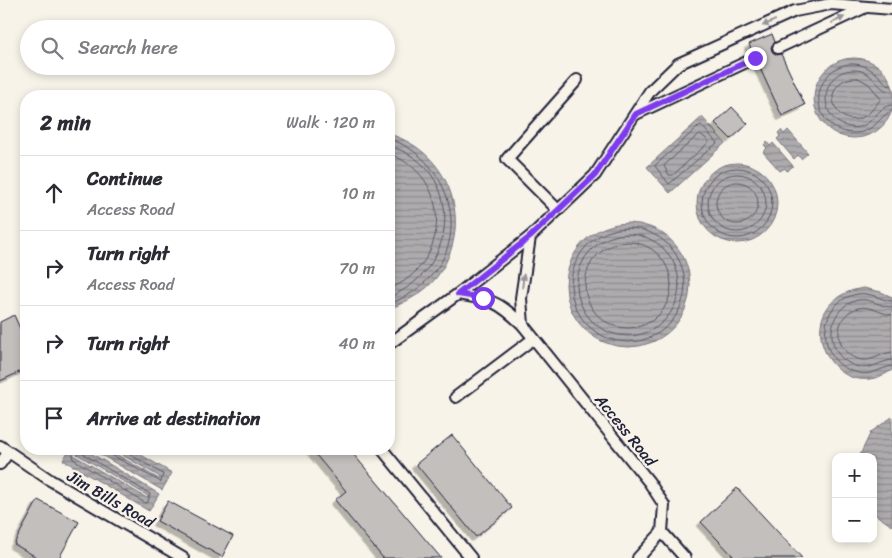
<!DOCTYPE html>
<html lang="en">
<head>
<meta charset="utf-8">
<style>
	body { margin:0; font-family:Sriracha,sans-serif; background:#f7f7f7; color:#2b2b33 }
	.controls { position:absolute; right:15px; bottom:15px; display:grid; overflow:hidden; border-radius:10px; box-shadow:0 2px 8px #0003 }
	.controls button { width:45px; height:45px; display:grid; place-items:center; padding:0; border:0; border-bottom:1px solid #e1e1e2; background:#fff; color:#2b2b33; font:25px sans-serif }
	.stop { position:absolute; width:15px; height:15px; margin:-11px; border:4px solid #7c3aed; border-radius:50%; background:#fff }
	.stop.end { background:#7c3aed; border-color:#fff; box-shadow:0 1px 5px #0008 }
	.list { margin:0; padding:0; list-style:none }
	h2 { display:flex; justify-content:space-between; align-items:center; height:65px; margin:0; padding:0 20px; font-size:21px }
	h2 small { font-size:16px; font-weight:400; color:#7c7c81 }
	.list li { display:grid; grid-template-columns:32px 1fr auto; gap:15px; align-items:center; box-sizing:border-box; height:75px; padding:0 20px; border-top:1px solid #e1e1e2 }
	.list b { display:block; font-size:19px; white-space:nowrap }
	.list p { margin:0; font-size:16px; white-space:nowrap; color:#7c7c81 }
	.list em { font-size:16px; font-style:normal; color:#7c7c81 }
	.icon { flex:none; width:28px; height:28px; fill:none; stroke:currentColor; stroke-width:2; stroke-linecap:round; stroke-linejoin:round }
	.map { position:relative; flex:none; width:892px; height:558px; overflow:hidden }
	.search { position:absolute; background:#fff; box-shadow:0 2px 8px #0003; left:20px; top:20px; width:375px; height:55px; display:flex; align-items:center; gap:12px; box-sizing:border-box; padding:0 18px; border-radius:28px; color:#7c7c81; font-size:19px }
	.panel { position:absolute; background:#fff; box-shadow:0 2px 8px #0003; left:20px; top:90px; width:375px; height:365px; border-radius:20px }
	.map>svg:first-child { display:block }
	.water { fill:url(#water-rules); stroke:#76747f }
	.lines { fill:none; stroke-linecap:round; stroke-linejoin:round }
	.shore { stroke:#5a5969; stroke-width:1 }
	.building { fill:#c2bfbd; stroke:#22223b; filter:url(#shadow) }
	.service-casing { stroke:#22223b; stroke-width:14 }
	.service { stroke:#f7f3e8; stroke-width:10 }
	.oneway { fill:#97959a }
	.route { stroke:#7c3aed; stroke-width:6 }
	.labels { text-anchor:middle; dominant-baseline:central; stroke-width:5; stroke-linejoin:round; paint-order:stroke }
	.street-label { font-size:16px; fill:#22223b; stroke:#f7f3e8 }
</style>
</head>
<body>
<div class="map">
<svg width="892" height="558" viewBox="0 0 892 558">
	<defs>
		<pattern id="water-rules" width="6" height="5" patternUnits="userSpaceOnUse" patternTransform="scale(1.25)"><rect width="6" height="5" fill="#aeabad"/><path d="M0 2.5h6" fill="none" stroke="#8d8b8e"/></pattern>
		<filter id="shadow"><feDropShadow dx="-4.5" dy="4.5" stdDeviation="0" flood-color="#0004"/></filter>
	</defs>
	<rect width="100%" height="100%" fill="#f7f3e8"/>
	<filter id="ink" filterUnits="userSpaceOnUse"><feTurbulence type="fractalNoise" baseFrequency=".02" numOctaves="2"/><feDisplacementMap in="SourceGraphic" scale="10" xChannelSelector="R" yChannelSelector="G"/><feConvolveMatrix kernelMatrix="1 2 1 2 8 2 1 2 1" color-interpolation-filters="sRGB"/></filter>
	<g filter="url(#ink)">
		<g class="water">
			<circle cx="854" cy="98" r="40"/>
			<path d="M 702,117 L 725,143 L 670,193 L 647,167 Z"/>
			<path d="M 781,130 L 784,134 L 788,130 L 808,153 L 801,159 L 798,155 L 794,159 L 777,139 L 780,136 L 778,133 Z"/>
			<path d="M 389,134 C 451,152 476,226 436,278 C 424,293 406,302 389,309 Z"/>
			<path d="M 767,142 L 770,146 L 773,143 L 793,166 L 787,171 L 785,168 L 780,171 L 763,152 L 767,148 L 764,145 Z"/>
			<circle cx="737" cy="203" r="40"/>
			<circle cx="628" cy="285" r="62"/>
			<path d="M 864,288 L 881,292 L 892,297 L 892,370 C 829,412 783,299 864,288 Z"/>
			<path d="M 892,417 L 892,526 L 873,513 L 873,457 L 859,457 L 871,432 Z"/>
			<path d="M 84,449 L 159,494 L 149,511 L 63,460 L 68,452 L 147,498 L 148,496 L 70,450 Z"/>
			<path d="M 91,449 L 107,449 L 159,479 L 160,477 L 112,449 L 131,449 L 172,473 L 162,490 Z"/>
		</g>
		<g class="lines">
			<g class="shore">
				<path d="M 858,78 L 869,84 L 881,99 C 876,104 872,112 865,116 C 849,126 832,113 833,95 C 836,83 845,77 858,78 Z"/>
				<path d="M 892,86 L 887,85 C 846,31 794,94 832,126 C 838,130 846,133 854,133 C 876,133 881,113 892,111"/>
				<path d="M 892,92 C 876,91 875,70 854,70 C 819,70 816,121 850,127 C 873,131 875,106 892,105"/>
				<path d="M 701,125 L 717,143 L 669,184 L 655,166 Z"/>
				<path d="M 700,134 L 708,140 L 708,143 L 673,175 L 669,175 L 664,166 Z"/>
				<path d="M 389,139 C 446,156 473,232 430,277 C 418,290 405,298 389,304"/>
				<path d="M 389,146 C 465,167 462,269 389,297"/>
				<path d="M 389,154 C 454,176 451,265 389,289"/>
				<circle cx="737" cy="203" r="35"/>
				<circle cx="737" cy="203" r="29"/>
				<circle cx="737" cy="203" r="21"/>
				<circle cx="628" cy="285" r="57"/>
				<circle cx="628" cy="285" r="51"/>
				<circle cx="628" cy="285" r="43"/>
				<path d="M 892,301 C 880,300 871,292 858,294 C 814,301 815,365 859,373 C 872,376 880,368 892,366"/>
				<path d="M 892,307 C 880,307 871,298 858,300 C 823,308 823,359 859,367 C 872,370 880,361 892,360"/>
				<path d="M 892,315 C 880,314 871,305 858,308 C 830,316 834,356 862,360 C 874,361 881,353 892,352"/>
				<path d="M 75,449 L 73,459 L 145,503 L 148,502 L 150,494 L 85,455 L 82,449"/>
				<path d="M 101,449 L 161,482 L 163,474 L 131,455 L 129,449"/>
			</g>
		</g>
		<g class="building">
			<path d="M 772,34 L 775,42 L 771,47 L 772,51 L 777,55 L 781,54 L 805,105 L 782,116 L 758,64 L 761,56 L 758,52 L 752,52 L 749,44 Z"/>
			<path d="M 732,107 L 748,124 L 731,139 L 715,123 Z"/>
			<path d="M 14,315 L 26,342 L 26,369 L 0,381 L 0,322 Z"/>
			<path d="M 452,435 L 512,508 L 476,537 L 416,464 Z"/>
			<path d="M 311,449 L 349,449 L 441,558 L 383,558 L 335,500 L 346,491 Z"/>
			<path d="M 737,488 L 802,558 L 735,558 L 701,522 Z"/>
			<path d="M 38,500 L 79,522 L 59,558 L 38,558 L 14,544 Z"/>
			<path d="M 168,501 L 233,536 L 222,557 L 157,521 Z"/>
		</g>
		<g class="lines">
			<g class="service-casing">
				<g id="service">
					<path d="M 778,48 L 866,7"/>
					<path d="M 636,114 L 755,58"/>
					<path d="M 558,210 L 507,159 L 577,80"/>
					<path d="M 458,294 C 492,300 498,301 523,325 L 649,482 L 664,505 L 662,532 L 638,558"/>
					<path d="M 523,325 L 521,298 L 530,237"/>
					<path d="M 389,344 L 458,294 L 530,237 L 595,175 L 650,91 L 678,64 L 795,11 L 831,4 L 892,9"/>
					<path d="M 456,397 L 533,339"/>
					<path d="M 0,446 L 50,480 L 183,558"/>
					<path d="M 382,449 L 471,558"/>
					<path d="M 0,464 L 8,453"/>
					<path d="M 662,532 L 685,558"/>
				</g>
			</g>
			<use href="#service" class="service"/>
		</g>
		<defs><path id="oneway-solid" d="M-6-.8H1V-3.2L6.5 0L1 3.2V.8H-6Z" transform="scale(1.25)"/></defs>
		<g class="oneway">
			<use href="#oneway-solid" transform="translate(838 20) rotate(-25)"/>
			<use href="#oneway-solid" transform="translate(769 23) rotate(156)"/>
			<use href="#oneway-solid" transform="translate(523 281) rotate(-84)"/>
		</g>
	</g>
	<g class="lines" filter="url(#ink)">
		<path class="route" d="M 483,298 L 458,294 L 530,237 L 595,175 L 636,114 L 755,58"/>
	</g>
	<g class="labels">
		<g class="street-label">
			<text transform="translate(626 430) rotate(51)">Access Road</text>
			<text transform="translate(111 499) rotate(30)">Jim Bills Road</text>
		</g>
	</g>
</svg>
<div class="controls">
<button>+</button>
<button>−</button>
</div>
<div class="stop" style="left:483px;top:298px"></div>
<div class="stop end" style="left:755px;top:58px"></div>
<div class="search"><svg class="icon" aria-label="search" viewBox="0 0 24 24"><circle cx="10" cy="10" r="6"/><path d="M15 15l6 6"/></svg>Search here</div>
<section class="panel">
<h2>2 min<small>Walk · 120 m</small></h2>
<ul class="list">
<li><svg class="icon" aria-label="ahead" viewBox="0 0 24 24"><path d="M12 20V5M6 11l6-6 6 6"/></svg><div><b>Continue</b><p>Access Road</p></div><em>10 m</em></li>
<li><svg class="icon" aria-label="right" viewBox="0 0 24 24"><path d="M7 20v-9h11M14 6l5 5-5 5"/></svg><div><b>Turn right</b><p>Access Road</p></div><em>70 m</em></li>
<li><svg class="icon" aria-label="right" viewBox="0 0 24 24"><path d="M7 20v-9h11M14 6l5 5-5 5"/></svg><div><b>Turn right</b></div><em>40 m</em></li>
<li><svg class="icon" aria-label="arrive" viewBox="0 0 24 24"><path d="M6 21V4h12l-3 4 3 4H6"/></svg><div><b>Arrive at destination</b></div></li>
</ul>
</section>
</div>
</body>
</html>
